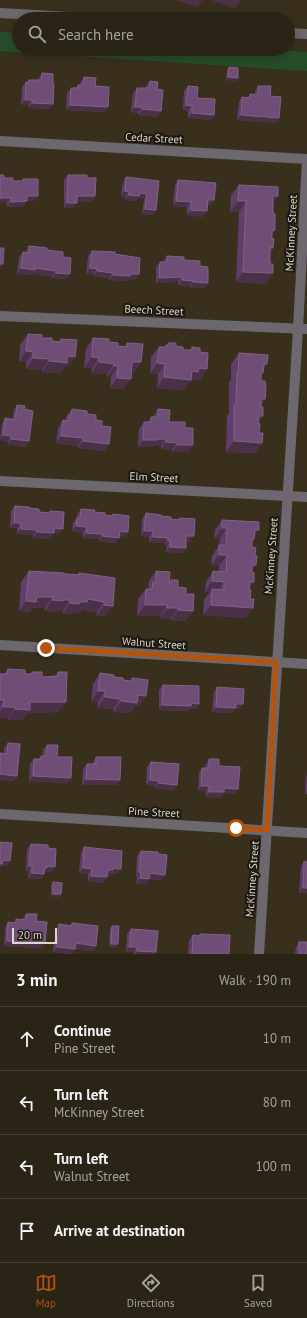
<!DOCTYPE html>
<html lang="en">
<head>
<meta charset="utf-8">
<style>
	body { margin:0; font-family:"PT Sans",sans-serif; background:#322c1f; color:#f1f3f6 }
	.scale { position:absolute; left:12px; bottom:10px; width:45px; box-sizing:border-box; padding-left:4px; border:2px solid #ddd8cc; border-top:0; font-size:11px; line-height:14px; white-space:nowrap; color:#ddd8cc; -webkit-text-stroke:3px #1c1810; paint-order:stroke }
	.stop { position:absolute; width:12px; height:12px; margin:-9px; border:3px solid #b45309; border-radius:50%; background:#fff }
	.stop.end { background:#b45309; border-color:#fff; box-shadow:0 1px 4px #0008 }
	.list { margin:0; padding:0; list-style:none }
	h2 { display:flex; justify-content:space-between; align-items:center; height:52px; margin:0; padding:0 16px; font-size:17px }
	h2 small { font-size:13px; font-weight:400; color:#a5a4a1 }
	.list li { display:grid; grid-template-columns:26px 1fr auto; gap:12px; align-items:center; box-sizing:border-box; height:64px; padding:0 16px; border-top:1px solid #464135 }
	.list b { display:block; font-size:15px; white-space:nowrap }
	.list p { margin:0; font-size:13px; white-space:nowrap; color:#a5a4a1 }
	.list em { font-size:13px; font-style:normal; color:#a5a4a1 }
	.icon { flex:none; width:22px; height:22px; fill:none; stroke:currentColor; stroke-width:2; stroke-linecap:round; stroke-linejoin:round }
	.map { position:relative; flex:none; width:307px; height:954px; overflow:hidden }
	.search { position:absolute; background:#2a2416; box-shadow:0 2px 10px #0003; left:12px; right:12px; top:12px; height:44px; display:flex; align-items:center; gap:10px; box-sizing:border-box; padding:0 14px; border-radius:22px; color:#a5a4a1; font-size:15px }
	.sheet { height:308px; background:#2a2416 }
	nav { display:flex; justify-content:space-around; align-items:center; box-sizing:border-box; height:56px; border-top:1px solid #464135; background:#2a2416; font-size:11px; color:#a5a4a1 }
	nav a { display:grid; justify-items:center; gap:2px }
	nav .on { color:#b45309 }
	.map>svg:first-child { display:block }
	.green { fill:#264d29 }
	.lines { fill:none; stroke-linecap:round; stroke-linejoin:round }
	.minor { stroke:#6d6870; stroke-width:10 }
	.wall { fill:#613d6b }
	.shaded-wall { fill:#4b3148 }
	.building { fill:#6f4d76; stroke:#806383 }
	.route { stroke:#b45309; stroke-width:5 }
	.labels { text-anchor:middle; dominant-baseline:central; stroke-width:4; stroke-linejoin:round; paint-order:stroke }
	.street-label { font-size:11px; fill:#ddd8cc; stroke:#1c1810 }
</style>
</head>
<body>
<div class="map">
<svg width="307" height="954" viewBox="0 0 307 954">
	<rect width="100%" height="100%" fill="#38301d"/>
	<path class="green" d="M 0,32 L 19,33 L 19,49 L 263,49 L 307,52 L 307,71 L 0,51 Z"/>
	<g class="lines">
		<g class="minor">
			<path d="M 0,13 L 104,19"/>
			<path d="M 288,33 L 307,34"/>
			<path d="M 0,141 L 307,159"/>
			<path d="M 0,316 L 307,329"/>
			<path d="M 0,481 L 307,497"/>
			<path d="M 0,645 L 307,664"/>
			<path d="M 0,814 L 307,833"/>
			<path d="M 259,954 L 298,329 L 307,159"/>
		</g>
	</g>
	<g class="wall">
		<path d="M 229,67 L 236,81 L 226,80 L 227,70 Z"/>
		<path d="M 42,73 L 53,84 L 53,104 L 49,109 L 29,108 L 29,105 L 21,105 L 22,87 L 26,82 L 28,82 L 29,80 L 38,80 L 38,79 Z"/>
		<path d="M 84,77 L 95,86 L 104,112 L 66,110 L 67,93 L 71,88 L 76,88 L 78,85 L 80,85 L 80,83 Z"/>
		<path d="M 150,81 L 157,89 L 158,117 L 138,115 L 138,113 L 131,112 L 133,93 L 137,88 L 146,88 L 146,86 Z"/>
		<path d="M 188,86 L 197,98 L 214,115 L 211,120 L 188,118 L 188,111 L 183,110 L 184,91 Z"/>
		<path d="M 258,86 L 270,96 L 276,123 L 237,120 L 239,102 L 242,97 L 248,98 L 250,94 L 255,95 L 255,91 Z"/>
		<path d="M 68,175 L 87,178 L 95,196 L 92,202 L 77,201 L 77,203 L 73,208 L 64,208 L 64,180 Z"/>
		<path d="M 126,177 L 159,181 L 156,210 L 152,215 L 142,214 L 144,199 L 138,198 L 136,201 L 125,200 L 125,197 L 121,196 L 123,182 Z"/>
		<path d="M 4,178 L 13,181 L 22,181 L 23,179 L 34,201 L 27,201 L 23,207 L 7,207 Z"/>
		<path d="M 178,180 L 214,200 L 211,205 L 207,205 L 203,217 L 187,215 L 187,207 L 173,206 L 175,185 Z"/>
		<path d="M 239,185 L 278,196 L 273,203 L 273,213 L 275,230 L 272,234 L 272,239 L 273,248 L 270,252 L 270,264 L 266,284 L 236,282 L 239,212 L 230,212 L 231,195 Z"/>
		<path d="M 29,246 L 47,250 L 63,257 L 70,274 L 66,279 L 52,278 L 52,277 L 33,273 L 31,275 L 17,274 L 19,258 L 23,252 L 26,253 L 26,251 Z"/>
		<path d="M 92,251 L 115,254 L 139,274 L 135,280 L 128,279 L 127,281 L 109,280 L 109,278 L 93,276 L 93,274 L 86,274 L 88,256 Z"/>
		<path d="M 167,256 L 184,260 L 200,266 L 204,288 L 190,288 L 190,286 L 178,285 L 178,282 L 156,283 L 156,267 L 160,262 L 163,262 Z"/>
		<path d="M 28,334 L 52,341 L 59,341 L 61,339 L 68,367 L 64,367 L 60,373 L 42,372 L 42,370 L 26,369 L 26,362 L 19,362 L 20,345 Z"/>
		<path d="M 93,338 L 109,342 L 118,346 L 125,346 L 127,343 L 134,373 L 131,373 L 123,389 L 110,388 L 111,377 L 107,377 L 107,374 L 91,373 L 92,368 L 84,368 L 86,349 Z"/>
		<path d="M 169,343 L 183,350 L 190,350 L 192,347 L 200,352 L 200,380 L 193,379 L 191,382 L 189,382 L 184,390 L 157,388 L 158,374 L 150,374 L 151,357 L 159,347 L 165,347 Z"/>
		<path d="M 239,353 L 263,369 L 261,377 L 261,381 L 265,399 L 261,405 L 263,416 L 258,423 L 259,433 L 262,443 L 255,453 L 226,452 L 227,416 L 229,413 L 229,382 L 231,380 L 231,364 Z"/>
		<path d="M 17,405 L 24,409 L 29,441 L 25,447 L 8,444 L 8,442 L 0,440 L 2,424 L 5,418 L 12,419 L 14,410 Z"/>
		<path d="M 72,409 L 87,414 L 96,420 L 102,426 L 109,444 L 104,451 L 78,448 L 78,446 L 56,443 L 58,428 L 63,420 L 65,421 L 66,419 L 66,417 Z"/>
		<path d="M 158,409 L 169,422 L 185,428 L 188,452 L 172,452 L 172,450 L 161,449 L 161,446 L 154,446 L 153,447 L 138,447 L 139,429 L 144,422 L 148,422 L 151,417 L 153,417 Z"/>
		<path d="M 15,506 L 29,508 L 39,512 L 49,513 L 50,511 L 59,534 L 54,533 L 50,539 L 33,538 L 33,535 L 17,534 L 17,528 L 10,528 L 11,511 Z"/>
		<path d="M 81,509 L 105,515 L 112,516 L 113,514 L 128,532 L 124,537 L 119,536 L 115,543 L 99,541 L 99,539 L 83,538 L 83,533 L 72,531 L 73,523 L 76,519 L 77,514 Z"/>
		<path d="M 146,513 L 171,519 L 178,520 L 180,518 L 194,536 L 190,542 L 186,541 L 186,548 L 182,553 L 166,552 L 167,546 L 165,546 L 165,543 L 149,542 L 149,537 L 141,536 L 142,519 Z"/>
		<path d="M 222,520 L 254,537 L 254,539 L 252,541 L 252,571 L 249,588 L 246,618 L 203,615 L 204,600 L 210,592 L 205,592 L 206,582 L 213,571 L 219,572 L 219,566 L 211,565 L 212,556 L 219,545 L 220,539 L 214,538 L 215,530 Z"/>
		<path d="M 29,571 L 78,575 L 79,573 L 113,606 L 105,616 L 96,616 L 97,612 L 82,610 L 80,613 L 73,612 L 72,614 L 63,614 L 63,611 L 57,610 L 55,612 L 45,611 L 45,607 L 32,608 L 29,612 L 19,611 L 21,582 Z"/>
		<path d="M 156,571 L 169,583 L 171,580 L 178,587 L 186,594 L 193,611 L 185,621 L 171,621 L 171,619 L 160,618 L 160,616 L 137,616 L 138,599 L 146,589 L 148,589 L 149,581 Z"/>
		<path d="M 8,669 L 25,674 L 30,674 L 32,672 L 42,677 L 55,676 L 58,672 L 58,712 L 28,713 L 22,720 L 8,720 L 8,718 L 0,718 L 0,674 L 4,674 Z"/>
		<path d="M 100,673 L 123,680 L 131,681 L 132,678 L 139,706 L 135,706 L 130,713 L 114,712 L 113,709 L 97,708 L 98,702 L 91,701 L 93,684 Z"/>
		<path d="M 163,685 L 199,704 L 195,709 L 190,709 L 188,711 L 159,710 L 159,690 Z"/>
		<path d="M 217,687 L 239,709 L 235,709 L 232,713 L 212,712 L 214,692 Z"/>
		<path d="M 8,743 L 17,776 L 14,781 L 0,780 L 0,753 L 4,753 L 4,748 Z"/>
		<path d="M 47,745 L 57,757 L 71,778 L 67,783 L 29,781 L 30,764 L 34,759 L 39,759 L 41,756 L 43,756 L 43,750 Z"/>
		<path d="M 96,757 L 120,780 L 117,785 L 82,785 L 83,769 L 87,764 L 93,764 L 93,762 Z"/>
		<path d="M 209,759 L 219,766 L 235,794 L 224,793 L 221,798 L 205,797 L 206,791 L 198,791 L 199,773 L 202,768 L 205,768 L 206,764 Z"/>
		<path d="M 151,762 L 177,785 L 173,790 L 155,788 L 155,786 L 146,785 L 147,767 Z"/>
		<path d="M 307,775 L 307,794 L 305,794 L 306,777 Z"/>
		<path d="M 31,844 L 48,848 L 55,867 L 51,872 L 45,871 L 41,879 L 28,878 L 29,871 L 26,871 L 27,849 Z"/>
		<path d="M 84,847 L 121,869 L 117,874 L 111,874 L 109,876 L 107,876 L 107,877 L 103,883 L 88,881 L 88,874 L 79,873 L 81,852 Z"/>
		<path d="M 141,851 L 158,854 L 165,875 L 161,880 L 149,879 L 146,884 L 136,884 L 137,878 L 136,878 L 137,856 Z"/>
		<path d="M 304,861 L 307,893 L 299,893 L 301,867 Z"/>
		<path d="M 53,882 L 61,894 L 59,897 L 51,896 L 51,885 Z"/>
		<path d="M 26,914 L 36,921 L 42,948 L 4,946 L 5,928 L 8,922 L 14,923 L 16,919 L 22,920 Z"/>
		<path d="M 72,923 L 96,946 L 93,951 L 75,949 L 72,954 L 53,952 L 56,929 L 59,924 L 70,926 Z"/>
		<path d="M 112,926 L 118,944 L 116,947 L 109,946 L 110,928 Z"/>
		<path d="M 131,929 L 156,952 L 155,954 L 133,954 L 134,952 L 126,952 L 127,934 Z"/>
		<path d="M 200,934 L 229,954 L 188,954 L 189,941 L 193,935 L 198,936 Z"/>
		<path d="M 299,942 L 307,954 L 295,954 L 296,947 Z"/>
	</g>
	<g class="shaded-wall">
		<path d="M 175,0 L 202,0 L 198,7 Z"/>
		<path d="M 210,0 L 241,0 L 235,8 Z"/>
		<path d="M 228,77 L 238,78 L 236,81 L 226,80 Z"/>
		<path d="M 25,100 L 32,100 L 29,105 L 21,105 Z"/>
		<path d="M 32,103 L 53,104 L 49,109 L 29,108 Z"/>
		<path d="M 70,105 L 108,107 L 104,112 L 66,110 Z"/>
		<path d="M 186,105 L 192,106 L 188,111 L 183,110 Z"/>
		<path d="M 135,107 L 142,107 L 138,113 L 131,112 Z"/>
		<path d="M 142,109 L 161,111 L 158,117 L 138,115 Z"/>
		<path d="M 192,113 L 214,115 L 211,120 L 188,118 Z"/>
		<path d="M 241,115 L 279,118 L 276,123 L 237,120 Z"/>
		<path d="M 125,191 L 129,192 L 125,197 L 121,196 Z"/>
		<path d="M 140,193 L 147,194 L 144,199 L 138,198 L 136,201 L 125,200 L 128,195 Z"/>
		<path d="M 27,196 L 38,196 L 34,201 L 23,201 Z"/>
		<path d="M 77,196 L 95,196 L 92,202 L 73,201 Z"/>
		<path d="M 273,196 L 278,196 L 271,207 Z"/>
		<path d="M 0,198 L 11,198 L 7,203 L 0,203 Z"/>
		<path d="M 208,200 L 214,200 L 211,205 L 204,205 Z"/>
		<path d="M 27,201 L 23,207 L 7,207 L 11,202 Z"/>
		<path d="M 176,201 L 191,202 L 187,207 L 173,206 Z"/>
		<path d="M 238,201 L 246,201 L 239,212 L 230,212 Z"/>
		<path d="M 67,203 L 77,203 L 73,208 L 64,208 Z"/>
		<path d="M 145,209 L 156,210 L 152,215 L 142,214 Z"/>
		<path d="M 191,210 L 207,211 L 203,217 L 187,215 Z"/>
		<path d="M 0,264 L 3,264 L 0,269 Z"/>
		<path d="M 21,268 L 35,268 L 56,271 L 52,277 L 33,273 L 31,275 L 17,274 Z"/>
		<path d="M 90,268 L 97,269 L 93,274 L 86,274 Z"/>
		<path d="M 97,271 L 113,273 L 109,278 L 93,276 Z"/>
		<path d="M 243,272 L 273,273 L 266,284 L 236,282 Z"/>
		<path d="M 56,273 L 70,274 L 66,279 L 52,278 Z"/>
		<path d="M 130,274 L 139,274 L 135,280 L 128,279 L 127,281 L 109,280 L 113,275 Z"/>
		<path d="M 182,277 L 178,282 L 156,283 L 159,278 Z"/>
		<path d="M 182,280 L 193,281 L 190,286 L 178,285 Z"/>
		<path d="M 193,282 L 208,283 L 204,288 L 190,288 Z"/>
		<path d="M 26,351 L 33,352 L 26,362 L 19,362 Z"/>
		<path d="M 67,356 L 75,357 L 68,367 L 64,367 L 60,373 L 42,372 L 49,361 Z"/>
		<path d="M 92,357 L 99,358 L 92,368 L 84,368 Z"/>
		<path d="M 33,358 L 49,359 L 42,370 L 26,369 Z"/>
		<path d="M 99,362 L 114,364 L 107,374 L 91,373 Z"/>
		<path d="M 132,362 L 141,362 L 134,373 L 125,372 Z"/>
		<path d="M 157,363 L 165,364 L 158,374 L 150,374 Z"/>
		<path d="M 264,364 L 267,364 L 260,375 Z"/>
		<path d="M 114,366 L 118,366 L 111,377 L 107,377 Z"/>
		<path d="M 199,368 L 207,369 L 200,380 L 193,379 L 191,382 L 189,382 L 184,390 L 157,388 L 164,377 L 192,371 Z"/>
		<path d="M 117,378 L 131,379 L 123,389 L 110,388 Z"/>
		<path d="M 261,399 L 265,399 L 258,409 Z"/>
		<path d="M 259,416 L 263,416 L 255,427 Z"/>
		<path d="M 3,435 L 11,436 L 8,442 L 0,440 Z"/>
		<path d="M 61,436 L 83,438 L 78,446 L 56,443 Z"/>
		<path d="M 11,439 L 29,441 L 25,447 L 8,444 Z"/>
		<path d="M 158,439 L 166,439 L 161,446 L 154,446 L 153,447 L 138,447 L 143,440 Z"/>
		<path d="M 83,441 L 109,444 L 104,451 L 78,448 Z"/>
		<path d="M 234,441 L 262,443 L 255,453 L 226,452 Z"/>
		<path d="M 166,442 L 177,443 L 172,450 L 161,449 Z"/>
		<path d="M 177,445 L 193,445 L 188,452 L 172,452 Z"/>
		<path d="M 14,523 L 21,523 L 17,528 L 10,528 Z"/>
		<path d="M 76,526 L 87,527 L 83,533 L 72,531 Z"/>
		<path d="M 54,528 L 63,529 L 59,534 L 54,533 L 50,539 L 33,538 L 37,532 Z"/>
		<path d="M 222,528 L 227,528 L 220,539 L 214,538 Z"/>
		<path d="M 21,529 L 37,530 L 33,535 L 17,534 Z"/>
		<path d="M 255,530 L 259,530 L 246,549 Z"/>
		<path d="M 120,531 L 128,532 L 124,537 L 116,536 Z"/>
		<path d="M 144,531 L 153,531 L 149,537 L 141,536 Z"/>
		<path d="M 86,533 L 102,534 L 99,539 L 83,538 Z"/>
		<path d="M 102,536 L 119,538 L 115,543 L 99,541 Z"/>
		<path d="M 186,536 L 194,536 L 190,542 L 183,541 Z"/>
		<path d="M 153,537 L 168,538 L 165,543 L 149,542 Z"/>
		<path d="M 168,541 L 170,541 L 167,546 L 165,546 Z"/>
		<path d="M 170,547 L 186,548 L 182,553 L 166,552 Z"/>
		<path d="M 219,555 L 227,555 L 219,566 L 211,565 Z"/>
		<path d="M 252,565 L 256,565 L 249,575 Z"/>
		<path d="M 212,581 L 224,582 L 217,592 L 212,589 L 210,592 L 205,592 Z"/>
		<path d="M 250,582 L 254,582 L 246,592 Z"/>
		<path d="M 37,597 L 53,597 L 45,607 L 32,608 L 29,612 L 19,611 L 26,601 Z"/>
		<path d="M 88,599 L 104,602 L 97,612 L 82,610 L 80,613 L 73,612 L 72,614 L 63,614 L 70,603 L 79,602 Z"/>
		<path d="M 52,600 L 70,600 L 63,611 L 57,610 L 55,612 L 45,611 Z"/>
		<path d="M 104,605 L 113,606 L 105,616 L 96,616 Z"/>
		<path d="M 145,605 L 167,605 L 160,616 L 137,616 Z"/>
		<path d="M 211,605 L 253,608 L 246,618 L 203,615 Z"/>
		<path d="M 167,608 L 178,608 L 171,619 L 160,618 Z"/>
		<path d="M 178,610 L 193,611 L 185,621 L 171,621 Z"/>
		<path d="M 98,691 L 105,691 L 98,702 L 91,701 Z"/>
		<path d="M 138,695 L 146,696 L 139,706 L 135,706 L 130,713 L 114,712 L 121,701 Z"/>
		<path d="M 105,697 L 120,699 L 113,709 L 97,708 Z"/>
		<path d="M 0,700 L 4,700 L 0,705 Z"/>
		<path d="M 30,702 L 66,702 L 58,712 L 28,713 L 22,720 L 8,720 L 15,709 Z"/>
		<path d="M 192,703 L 199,704 L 195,709 L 190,709 L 188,711 L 159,710 L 162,705 Z"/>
		<path d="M 236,704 L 243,704 L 239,709 L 235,709 L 232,713 L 212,712 L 216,707 Z"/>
		<path d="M 3,707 L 15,707 L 8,718 L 0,718 L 0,712 Z"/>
		<path d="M 0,774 L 17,776 L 14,781 L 0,780 Z"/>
		<path d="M 33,776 L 71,778 L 67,783 L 29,781 Z"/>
		<path d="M 86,779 L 120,780 L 117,785 L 82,785 Z"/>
		<path d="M 150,780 L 159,781 L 155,786 L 146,785 Z"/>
		<path d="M 158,783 L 177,785 L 173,790 L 155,788 Z"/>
		<path d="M 201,786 L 209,786 L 206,791 L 198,791 Z"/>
		<path d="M 224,788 L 238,789 L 235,794 L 224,793 L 221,798 L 205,797 L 209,792 Z"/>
		<path d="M 3,860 L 10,861 L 7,866 L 1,866 L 0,868 L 0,864 Z"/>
		<path d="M 29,866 L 32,866 L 29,871 L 26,871 Z"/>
		<path d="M 47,866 L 55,867 L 51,872 L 45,871 L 45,868 Z"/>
		<path d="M 83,868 L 92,869 L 88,874 L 79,873 Z"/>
		<path d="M 113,868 L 121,869 L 117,874 L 111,874 L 109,876 L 104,875 L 108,870 Z"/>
		<path d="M 139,872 L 141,873 L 137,878 L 136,878 Z"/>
		<path d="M 32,873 L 44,874 L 41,879 L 28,878 Z"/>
		<path d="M 150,873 L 165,875 L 161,880 L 146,879 Z"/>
		<path d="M 91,876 L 107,877 L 103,883 L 88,881 Z"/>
		<path d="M 140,878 L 149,879 L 146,884 L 136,884 Z"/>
		<path d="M 303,888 L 307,888 L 307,893 L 299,893 Z"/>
		<path d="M 53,894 L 61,894 L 59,897 L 51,896 Z"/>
		<path d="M 7,941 L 45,943 L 42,948 L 4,946 Z"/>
		<path d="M 76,943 L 96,946 L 93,951 L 73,949 Z"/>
		<path d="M 111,944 L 118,944 L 116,947 L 109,946 Z"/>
		<path d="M 57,947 L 75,949 L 72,954 L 53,952 Z"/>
		<path d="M 129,947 L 137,947 L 134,952 L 126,952 Z"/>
		<path d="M 137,951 L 156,952 L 155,954 L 135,954 Z"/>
	</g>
	<g class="building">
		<path d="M 229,67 L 238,68 L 238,78 L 228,77 Z"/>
		<path d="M 42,73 L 53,74 L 53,84 L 54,84 L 53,104 L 32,103 L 32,100 L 25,100 L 26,82 L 29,82 L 29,80 L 39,80 L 39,82 L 41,82 Z"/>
		<path d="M 84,77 L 96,78 L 95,86 L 109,87 L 108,107 L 70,105 L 71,88 L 78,88 L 78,85 L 83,85 Z"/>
		<path d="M 150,81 L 158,82 L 157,89 L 163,90 L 161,111 L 142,109 L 142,107 L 135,107 L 137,88 L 149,88 Z"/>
		<path d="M 188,86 L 198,87 L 197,98 L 215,99 L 214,115 L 192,113 L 192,106 L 186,105 Z"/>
		<path d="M 258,86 L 271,86 L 270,96 L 281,97 L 279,118 L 241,115 L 242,97 L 250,98 L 250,94 L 258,95 Z"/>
		<path d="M 0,175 L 4,175 L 4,178 L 13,178 L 13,181 L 23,181 L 23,179 L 38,179 L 38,196 L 27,196 L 27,201 L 11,202 L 11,198 L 0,198 Z"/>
		<path d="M 68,175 L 87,175 L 87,178 L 96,178 L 95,196 L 77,196 L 77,203 L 67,203 Z"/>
		<path d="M 126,177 L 159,181 L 156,210 L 145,209 L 147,194 L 140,193 L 139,196 L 128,195 L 129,192 L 125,191 Z"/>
		<path d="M 178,180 L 216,183 L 214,200 L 208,200 L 207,211 L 191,210 L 191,202 L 176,201 Z"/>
		<path d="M 239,185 L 278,187 L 278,196 L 273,196 L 273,213 L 275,214 L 275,230 L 272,230 L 272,239 L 274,239 L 273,248 L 270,247 L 270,264 L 273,264 L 273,273 L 243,272 L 246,201 L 238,201 Z"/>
		<path d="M 29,246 L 47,248 L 47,250 L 63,252 L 63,257 L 71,258 L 70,274 L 56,273 L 56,271 L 35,268 L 35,270 L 21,268 L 23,252 L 29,253 Z"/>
		<path d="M 0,248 L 4,248 L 3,264 L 0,264 Z"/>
		<path d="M 92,251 L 115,252 L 115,254 L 140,258 L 139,274 L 130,274 L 130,276 L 113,275 L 113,273 L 97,271 L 97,269 L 90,268 Z"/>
		<path d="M 167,256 L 184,257 L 184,260 L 200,261 L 200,266 L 208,267 L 208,283 L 193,282 L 193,281 L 182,280 L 182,277 L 159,278 L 160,262 L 167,262 Z"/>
		<path d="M 28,334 L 42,335 L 42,338 L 52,338 L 52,341 L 61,342 L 61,339 L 77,340 L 75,357 L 67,356 L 67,363 L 49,361 L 49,359 L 33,358 L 33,352 L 26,351 Z"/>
		<path d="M 93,338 L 109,339 L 109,342 L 118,343 L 118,346 L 127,347 L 127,343 L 143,344 L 141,362 L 132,362 L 131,379 L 117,378 L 118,366 L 114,366 L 114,364 L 99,362 L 99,358 L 92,357 Z"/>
		<path d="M 169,343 L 176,343 L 176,346 L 183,347 L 183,350 L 192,350 L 192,347 L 200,348 L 200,352 L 208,353 L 207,369 L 199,368 L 198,372 L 192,371 L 191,380 L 164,377 L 165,364 L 157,363 L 159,347 L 166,347 L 166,345 L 168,345 Z"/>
		<path d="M 239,353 L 268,355 L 267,364 L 264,364 L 263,373 L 261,373 L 261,381 L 265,381 L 266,389 L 265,399 L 261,399 L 261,407 L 263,407 L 263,416 L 259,416 L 258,423 L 260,424 L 259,433 L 263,433 L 262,443 L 234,441 L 234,405 L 236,405 L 237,372 L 238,372 Z"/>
		<path d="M 17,405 L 25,406 L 24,409 L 33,411 L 29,441 L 11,439 L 11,436 L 3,435 L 5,418 L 15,420 Z"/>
		<path d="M 72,409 L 87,411 L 87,414 L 96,415 L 96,420 L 102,421 L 102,426 L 111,427 L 109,444 L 83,441 L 83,438 L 61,436 L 63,420 L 68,421 L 69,415 L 71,415 Z"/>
		<path d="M 158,409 L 170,410 L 169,422 L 185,422 L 185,428 L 193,428 L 193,445 L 177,445 L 177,443 L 166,442 L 166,439 L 158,439 L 158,440 L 143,440 L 144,422 L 151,422 L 151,417 L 158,417 Z"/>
		<path d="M 15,506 L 29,507 L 29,508 L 39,509 L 39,512 L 50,513 L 50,511 L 64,512 L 63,529 L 54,528 L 54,533 L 37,532 L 37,530 L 21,529 L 21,523 L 14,523 Z"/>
		<path d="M 81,509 L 95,510 L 94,512 L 105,513 L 105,515 L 113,516 L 113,514 L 129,516 L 128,532 L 120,531 L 119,538 L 102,536 L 102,534 L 86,533 L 87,527 L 76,526 L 77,518 L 80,518 Z"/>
		<path d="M 146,513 L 161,515 L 161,516 L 171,517 L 171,519 L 179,520 L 180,518 L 195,519 L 194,536 L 186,536 L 186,548 L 170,547 L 170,541 L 168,541 L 168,538 L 153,537 L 153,531 L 144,531 Z"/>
		<path d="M 222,520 L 259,522 L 259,530 L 255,530 L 254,539 L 252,539 L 252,547 L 256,548 L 255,555 L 257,556 L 256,565 L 252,565 L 252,572 L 254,573 L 254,582 L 250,582 L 249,590 L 251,590 L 250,599 L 254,599 L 253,608 L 211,605 L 212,589 L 224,590 L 224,582 L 212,581 L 213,571 L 226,572 L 227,555 L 219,555 L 219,545 L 226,545 L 227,528 L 222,528 Z"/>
		<path d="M 29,571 L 64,573 L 65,574 L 79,575 L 79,573 L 115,578 L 113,606 L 104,605 L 104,602 L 88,599 L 87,602 L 79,602 L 79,604 L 70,603 L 70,600 L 63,600 L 63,601 L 52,600 L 53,597 L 37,597 L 36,602 L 26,601 Z"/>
		<path d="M 156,571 L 170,572 L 169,584 L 171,584 L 171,580 L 178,580 L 178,587 L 186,588 L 186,594 L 194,594 L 193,611 L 178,610 L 178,608 L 167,608 L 167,605 L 145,605 L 146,589 L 152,589 L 153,582 L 156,583 Z"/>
		<path d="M 8,669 L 25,670 L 25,674 L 32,674 L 32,672 L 42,672 L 42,677 L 58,676 L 58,672 L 67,672 L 66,702 L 30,702 L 30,710 L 15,709 L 15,707 L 3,707 L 4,700 L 0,700 L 0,674 L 7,674 Z"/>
		<path d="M 100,673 L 114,675 L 114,677 L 123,678 L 123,680 L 132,681 L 132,678 L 148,680 L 146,696 L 138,695 L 137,703 L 121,701 L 120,699 L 105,697 L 105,691 L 98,691 Z"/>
		<path d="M 163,685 L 199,686 L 199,704 L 192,703 L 191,706 L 162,705 Z"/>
		<path d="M 217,687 L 244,689 L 243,704 L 236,704 L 236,708 L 216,707 Z"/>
		<path d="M 8,743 L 20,744 L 17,776 L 0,774 L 0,753 L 7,754 Z"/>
		<path d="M 47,745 L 58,745 L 57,757 L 72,757 L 71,778 L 33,776 L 34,759 L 41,759 L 41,756 L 46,756 Z"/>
		<path d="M 96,757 L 121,757 L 120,780 L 86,779 L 87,764 L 96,764 Z"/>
		<path d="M 209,759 L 219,759 L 219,766 L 240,767 L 238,789 L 224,788 L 224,792 L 209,792 L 209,786 L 201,786 L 202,768 L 209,768 Z"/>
		<path d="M 151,762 L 179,764 L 177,785 L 158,783 L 159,781 L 150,780 Z"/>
		<path d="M 0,842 L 12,843 L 10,861 L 3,860 L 2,864 L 0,864 Z"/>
		<path d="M 31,844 L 48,845 L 48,848 L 56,849 L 55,867 L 47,866 L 47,868 L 45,868 L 44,874 L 32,873 L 32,866 L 29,866 Z"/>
		<path d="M 84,847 L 122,851 L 121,869 L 113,868 L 113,870 L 108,870 L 107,877 L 91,876 L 92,869 L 83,868 Z"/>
		<path d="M 141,851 L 158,852 L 158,854 L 167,855 L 165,875 L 150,873 L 149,879 L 140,878 L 141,873 L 139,872 Z"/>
		<path d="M 304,861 L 307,862 L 307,888 L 303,888 Z"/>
		<path d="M 53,882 L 62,883 L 61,894 L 53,894 Z"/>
		<path d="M 26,914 L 37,914 L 36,921 L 47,922 L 45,943 L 7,941 L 8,922 L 16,923 L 16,919 L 26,920 Z"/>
		<path d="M 72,923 L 98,926 L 96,946 L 76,943 L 75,949 L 57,947 L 59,924 L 72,926 Z"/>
		<path d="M 112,926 L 119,926 L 118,944 L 111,944 Z"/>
		<path d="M 131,929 L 158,931 L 156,952 L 137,951 L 137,947 L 129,947 Z"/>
		<path d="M 200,934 L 230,935 L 229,954 L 192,954 L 193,935 L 200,936 Z"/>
		<rect x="299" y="942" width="8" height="12"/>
	</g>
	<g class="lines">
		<path class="route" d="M 46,648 L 276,662 L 267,830 L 236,828"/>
	</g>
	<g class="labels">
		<g class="street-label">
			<text transform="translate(154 138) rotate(3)">Cedar Street</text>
			<text transform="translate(291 233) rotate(-87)">McKinney Street</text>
			<text transform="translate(154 310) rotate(3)">Beech Street</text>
			<text transform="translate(154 477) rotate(3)">Elm Street</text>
			<text transform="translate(271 556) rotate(-86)">McKinney Street</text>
			<text transform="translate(154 643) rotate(4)">Walnut Street</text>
			<text transform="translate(154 812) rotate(3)">Pine Street</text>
			<text transform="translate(252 879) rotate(-86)">McKinney Street</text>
		</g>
	</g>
</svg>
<div class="scale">20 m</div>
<div class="stop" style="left:236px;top:828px"></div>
<div class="stop end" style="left:46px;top:648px"></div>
<div class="search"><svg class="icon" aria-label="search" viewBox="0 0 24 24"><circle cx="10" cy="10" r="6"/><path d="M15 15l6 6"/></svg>Search here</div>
</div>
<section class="sheet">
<h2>3 min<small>Walk · 190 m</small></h2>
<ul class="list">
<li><svg class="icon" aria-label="ahead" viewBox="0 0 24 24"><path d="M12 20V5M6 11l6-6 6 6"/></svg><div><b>Continue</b><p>Pine Street</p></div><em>10 m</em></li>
<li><svg class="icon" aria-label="left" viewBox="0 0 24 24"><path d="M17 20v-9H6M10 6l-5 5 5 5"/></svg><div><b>Turn left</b><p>McKinney Street</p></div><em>80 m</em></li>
<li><svg class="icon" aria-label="left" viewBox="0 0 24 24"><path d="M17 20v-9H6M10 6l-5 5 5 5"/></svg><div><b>Turn left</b><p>Walnut Street</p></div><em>100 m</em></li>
<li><svg class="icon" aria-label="arrive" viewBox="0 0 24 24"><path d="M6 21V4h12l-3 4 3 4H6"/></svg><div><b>Arrive at destination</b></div></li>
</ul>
</section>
<nav>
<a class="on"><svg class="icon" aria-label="map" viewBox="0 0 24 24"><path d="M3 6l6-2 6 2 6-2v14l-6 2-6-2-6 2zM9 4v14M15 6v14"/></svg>Map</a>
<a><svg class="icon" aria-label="directions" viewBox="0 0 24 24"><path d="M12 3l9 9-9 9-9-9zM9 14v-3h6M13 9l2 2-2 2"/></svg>Directions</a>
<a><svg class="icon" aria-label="saved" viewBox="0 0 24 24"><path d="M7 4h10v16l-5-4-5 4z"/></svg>Saved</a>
</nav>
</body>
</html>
